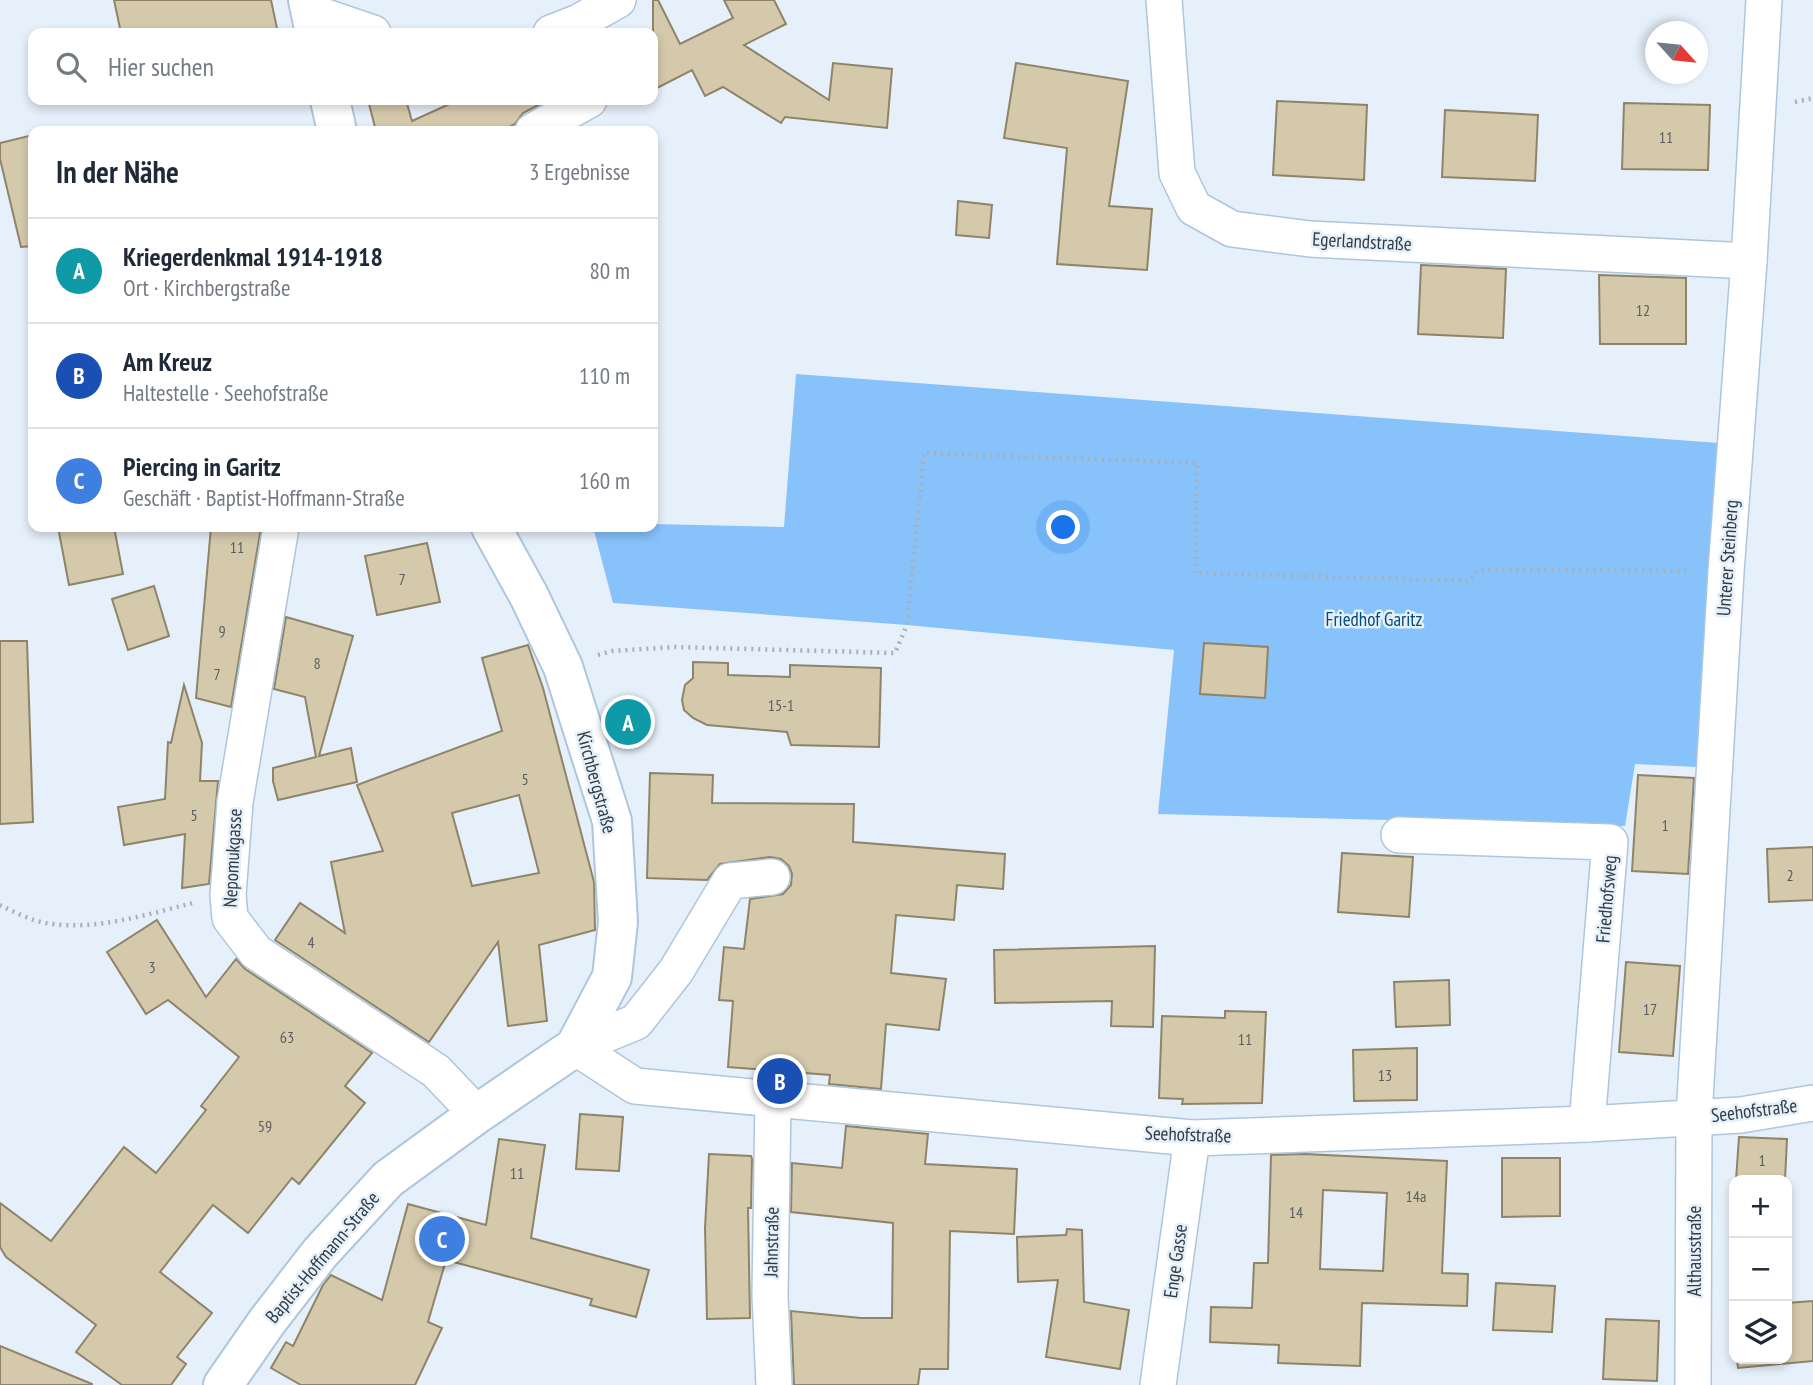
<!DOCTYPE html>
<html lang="de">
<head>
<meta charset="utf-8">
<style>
	body { margin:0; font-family:"PT Sans Narrow",sans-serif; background:#f6f6f7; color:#1f2937 }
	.controls { position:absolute; right:21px; bottom:21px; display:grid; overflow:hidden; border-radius:14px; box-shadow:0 4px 10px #0003 }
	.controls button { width:63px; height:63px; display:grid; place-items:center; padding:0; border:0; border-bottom:2px solid #e0e1e3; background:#fff; color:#1f2937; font:35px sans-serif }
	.compass { position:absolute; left:1645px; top:21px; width:63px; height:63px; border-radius:50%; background:#fff; box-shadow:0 4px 10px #0003; rotate:117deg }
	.you { position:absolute; left:1064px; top:528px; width:24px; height:24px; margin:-18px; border:5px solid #fff; border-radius:50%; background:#1a73e8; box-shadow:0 0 0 10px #1a73e833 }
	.badge { display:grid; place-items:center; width:46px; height:46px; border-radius:50%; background:#1a73e8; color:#fff; font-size:23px; font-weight:700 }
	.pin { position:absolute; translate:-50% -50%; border:4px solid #fff; box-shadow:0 2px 7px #0006 }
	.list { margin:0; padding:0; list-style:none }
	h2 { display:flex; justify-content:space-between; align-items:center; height:91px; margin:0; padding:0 28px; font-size:30px }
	h2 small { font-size:23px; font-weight:400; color:#747a83 }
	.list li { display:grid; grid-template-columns:46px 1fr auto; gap:21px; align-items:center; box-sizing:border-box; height:105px; padding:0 28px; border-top:2px solid #e0e1e3 }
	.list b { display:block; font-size:26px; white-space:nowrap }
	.list p { margin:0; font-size:23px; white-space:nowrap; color:#747a83 }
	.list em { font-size:23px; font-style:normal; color:#747a83 }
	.icon { flex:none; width:38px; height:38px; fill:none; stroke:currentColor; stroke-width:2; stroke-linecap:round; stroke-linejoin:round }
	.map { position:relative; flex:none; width:1813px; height:1385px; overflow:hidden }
	.search { position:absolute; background:#fff; box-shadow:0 4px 10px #0003; left:28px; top:28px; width:630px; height:77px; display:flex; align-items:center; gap:18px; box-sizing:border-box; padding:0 24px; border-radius:14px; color:#747a83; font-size:26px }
	.panel { position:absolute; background:#fff; box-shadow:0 4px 10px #0003; left:28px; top:126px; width:630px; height:406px; border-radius:14px }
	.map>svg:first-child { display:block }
	.green { fill:#87c2fb }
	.building { fill:#d5c9ac; stroke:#8f8469; stroke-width:2; fill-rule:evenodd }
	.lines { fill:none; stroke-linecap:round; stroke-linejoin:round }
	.street-casing { stroke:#aec6dd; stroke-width:38 }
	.secondary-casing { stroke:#aec6dd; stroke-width:42 }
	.path { stroke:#a6b0b9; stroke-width:4.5; stroke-dasharray:2 5; stroke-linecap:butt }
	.street { stroke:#fff; stroke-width:35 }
	.secondary { stroke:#fff; stroke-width:38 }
	.labels { text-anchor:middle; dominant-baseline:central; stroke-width:5; stroke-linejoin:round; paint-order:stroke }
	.number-label { font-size:16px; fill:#5a5e5e }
	.street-label { font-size:19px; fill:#313b44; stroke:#e6f0fa }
	.park-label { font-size:19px; fill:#004b80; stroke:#e6f0fa }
</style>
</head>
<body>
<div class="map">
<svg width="1813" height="1385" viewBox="0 0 1813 1385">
	<rect width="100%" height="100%" fill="#e6f0fa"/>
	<path class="green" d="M 796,374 L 1718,443 L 1697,767 L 1635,764 L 1625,826 L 1158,814 L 1174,650 L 907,625 L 613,603 L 593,527 L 653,527 L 653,524 L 784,527 Z"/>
	<g class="building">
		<path d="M 114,0 L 271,0 L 278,33 L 121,33 Z"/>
		<path d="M 653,0 L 658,0 L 680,44 L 733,18 L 724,0 L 774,0 L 786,24 L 744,45 L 829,100 L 833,63 L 892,69 L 887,128 L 785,117 L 781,123 L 723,87 L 705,96 L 692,70 L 653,90 Z"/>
		<path d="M 1016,63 L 1128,81 L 1109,206 L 1152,209 L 1147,270 L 1057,264 L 1067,148 L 1004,138 Z"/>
		<path d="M 368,100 L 406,100 L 412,121 L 458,100 L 548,100 L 523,113 L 515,124 L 501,131 L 376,131 Z"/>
		<path d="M 1277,101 L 1367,105 L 1364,180 L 1273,175 Z"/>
		<path d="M 1624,103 L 1710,105 L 1708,170 L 1622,169 Z"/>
		<path d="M 1445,110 L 1538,115 L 1535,181 L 1442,177 Z"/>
		<path d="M 33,135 L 33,246 L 21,247 L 0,159 L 0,143 Z"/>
		<path d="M 958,201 L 992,205 L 989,238 L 956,235 Z"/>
		<path d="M 1421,265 L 1506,269 L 1503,338 L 1418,334 Z"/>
		<path d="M 1599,275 L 1686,278 L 1686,344 L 1600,344 Z"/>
		<path d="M 58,527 L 114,527 L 123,574 L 69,585 Z"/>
		<path d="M 211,527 L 261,527 L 231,707 L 196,698 Z"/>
		<path d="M 427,543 L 440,602 L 377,615 L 365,556 Z"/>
		<path d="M 154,586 L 169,636 L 128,650 L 112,599 Z"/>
		<path d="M 286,617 L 353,636 L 319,756 L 351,748 L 357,782 L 278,800 L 273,781 L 273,768 L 316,757 L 305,697 L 274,689 Z"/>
		<path d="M 0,641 L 27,641 L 33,822 L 0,824 Z"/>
		<path d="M 1204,643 L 1268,647 L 1265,698 L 1200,694 Z"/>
		<path d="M 528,645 L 543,688 L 594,882 L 595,930 L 539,945 L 547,1021 L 508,1026 L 498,942 L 429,1042 L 275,940 L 300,903 L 345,933 L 331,862 L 383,851 L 357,785 L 502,731 L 482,658 ZM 519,795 L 539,873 L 472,886 L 452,813 Z"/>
		<path d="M 693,662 L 728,663 L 728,675 L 790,677 L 790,665 L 881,668 L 879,747 L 791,745 L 787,732 L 707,725 L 693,718 L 684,710 L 682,700 L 685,685 L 693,678 Z"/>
		<path d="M 184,685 L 202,743 L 200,781 L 218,781 L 209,884 L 182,888 L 185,834 L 124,845 L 118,807 L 165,799 L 168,742 L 171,743 Z"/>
		<path d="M 650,773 L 713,775 L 712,803 L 854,804 L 853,842 L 1005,854 L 1003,889 L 957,885 L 954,920 L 896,915 L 891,973 L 946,979 L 939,1030 L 886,1024 L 881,1089 L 829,1084 L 830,1075 L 728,1067 L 733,1001 L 719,1000 L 724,947 L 744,949 L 750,899 L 783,894 L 791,885 L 792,874 L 789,866 L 781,859 L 770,857 L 720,864 L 707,880 L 647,878 Z"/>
		<path d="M 1638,775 L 1694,778 L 1688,874 L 1632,871 Z"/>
		<path d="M 1813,847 L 1813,900 L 1769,902 L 1767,849 Z"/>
		<path d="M 1342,853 L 1413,857 L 1409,917 L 1338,912 Z"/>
		<path d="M 157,920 L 206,997 L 236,959 L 245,969 L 372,1053 L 345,1086 L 365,1103 L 299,1184 L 292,1178 L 248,1233 L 213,1205 L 160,1272 L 212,1313 L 177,1357 L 186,1364 L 171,1385 L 122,1385 L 76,1352 L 96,1325 L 6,1257 L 0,1247 L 0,1203 L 51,1241 L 124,1147 L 156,1173 L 206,1110 L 201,1106 L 239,1057 L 168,1000 L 146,1014 L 107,952 Z"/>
		<path d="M 1155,946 L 1153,1027 L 1111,1026 L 1112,1001 L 995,1003 L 994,950 Z"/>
		<path d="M 1626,962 L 1680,966 L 1673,1056 L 1619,1052 Z"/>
		<path d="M 1449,980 L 1450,1025 L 1396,1027 L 1394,982 Z"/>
		<path d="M 1225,1011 L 1266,1012 L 1262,1103 L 1182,1104 L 1183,1099 L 1159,1098 L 1162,1016 L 1225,1018 Z"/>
		<path d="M 1417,1048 L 1417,1100 L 1354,1101 L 1353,1050 Z"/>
		<path d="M 580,1114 L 623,1117 L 619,1171 L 576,1169 Z"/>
		<path d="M 846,1126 L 928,1134 L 925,1164 L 1017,1169 L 1014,1234 L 950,1231 L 948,1369 L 920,1369 L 918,1385 L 794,1385 L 791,1311 L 861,1318 L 892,1318 L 893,1223 L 791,1212 L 792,1163 L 842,1168 Z"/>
		<path d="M 1739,1137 L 1787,1139 L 1785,1180 L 1736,1180 Z"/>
		<path d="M 499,1139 L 545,1145 L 531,1238 L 649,1270 L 636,1317 L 590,1305 L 592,1299 L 446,1260 L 428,1322 L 442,1328 L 415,1385 L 301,1385 L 271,1368 L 286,1342 L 293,1346 L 323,1285 L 331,1275 L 382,1300 L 408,1204 L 486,1225 Z"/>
		<path d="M 709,1154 L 751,1156 L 752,1159 L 751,1208 L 748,1208 L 750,1318 L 707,1319 L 705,1228 Z"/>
		<path d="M 1305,1154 L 1447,1161 L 1442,1273 L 1468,1274 L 1467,1306 L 1362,1303 L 1360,1366 L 1278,1363 L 1279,1345 L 1210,1342 L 1211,1307 L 1252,1308 L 1254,1263 L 1268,1263 L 1271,1155 ZM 1323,1190 L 1387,1193 L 1383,1271 L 1320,1269 Z"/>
		<path d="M 1502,1158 L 1560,1158 L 1560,1216 L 1502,1217 Z"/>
		<path d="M 1067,1229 L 1082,1230 L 1084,1302 L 1129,1310 L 1120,1369 L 1046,1357 L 1058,1280 L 1018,1282 L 1017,1237 L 1066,1235 Z"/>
		<path d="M 1496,1283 L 1555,1286 L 1552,1332 L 1493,1330 Z"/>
		<path d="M 1813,1301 L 1813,1361 L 1738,1368 L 1737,1359 L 1787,1359 L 1787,1303 Z"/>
		<path d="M 1606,1319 L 1659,1321 L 1657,1381 L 1603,1379 Z"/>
		<path d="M 0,1346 L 92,1384 L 92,1385 L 0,1385 Z"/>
	</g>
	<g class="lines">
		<g class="street-casing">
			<g id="street">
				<path d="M 1164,0 L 1177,173 L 1194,208 L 1232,229 L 1310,239 L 1749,261"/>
				<path d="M 311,12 L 373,33"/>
				<path d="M 551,33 L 579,22 L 618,0"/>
				<path d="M 533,131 L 589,100"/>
				<path d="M 281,527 L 235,802 L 228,895 L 230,918 L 256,952 L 436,1071 L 477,1114"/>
				<path d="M 1399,835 L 1610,842 L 1587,1124"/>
				<path d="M 575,1047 L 635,1086 L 1192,1138 L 1587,1124 L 1741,1115 L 1813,1103"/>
				<path d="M 575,1047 L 636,1022 L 676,971 L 730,881 L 772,877"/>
				<path d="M 773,1099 L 770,1296 L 774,1385"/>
				<path d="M 1158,1385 L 1192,1138"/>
				<path d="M 1693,1385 L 1694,1117 L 1726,572 L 1749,261 L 1764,0"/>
			</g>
		</g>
		<g class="secondary-casing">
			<g id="secondary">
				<path d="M 308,0 L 315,33"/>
				<path d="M 330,100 L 337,131"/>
				<path d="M 223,1385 L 266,1323 L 320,1253 L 388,1179 L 477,1114 L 575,1047 L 612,977 L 618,922 L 612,821 L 563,667 L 529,596 L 491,527"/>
			</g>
		</g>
		<g class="path">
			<path d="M 1795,102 L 1813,98"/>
			<path d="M 598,655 L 612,651 L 676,647 L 895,653 L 907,625 L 924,453 L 1197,463 L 1195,573 L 1470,581 L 1479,570 L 1690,571"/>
			<path d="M 0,905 C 16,913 34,922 52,924 C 98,930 149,914 193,903"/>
		</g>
		<use href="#street" class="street"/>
		<use href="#secondary" class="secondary"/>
	</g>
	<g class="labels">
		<g class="number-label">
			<text x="1666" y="137">11</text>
			<text x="1643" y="310">12</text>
			<text x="237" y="547">11</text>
			<text x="402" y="579">7</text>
			<text x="222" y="631">9</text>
			<text x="317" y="663">8</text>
			<text x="217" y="674">7</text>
			<text x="781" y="705">15-1</text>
			<text x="525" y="779">5</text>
			<text x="194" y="815">5</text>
			<text x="1665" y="825">1</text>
			<text x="1790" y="875">2</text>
			<text x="311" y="942">4</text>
			<text x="152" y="967">3</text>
			<text x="1650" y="1009">17</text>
			<text x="287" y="1037">63</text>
			<text x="1245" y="1039">11</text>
			<text x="1385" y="1075">13</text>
			<text x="265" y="1126">59</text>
			<text x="1762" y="1160">1</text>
			<text x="517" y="1173">11</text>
			<text x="1416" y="1196">14a</text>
			<text x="1296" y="1212">14</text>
		</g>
		<g class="street-label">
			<text transform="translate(1362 241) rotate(3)">Egerlandstraße</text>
			<text transform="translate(1727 558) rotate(-86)">Unterer Steinberg</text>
			<text transform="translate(597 782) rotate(75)">Kirchbergstraße</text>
			<text transform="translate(232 858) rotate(-87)">Nepomukgasse</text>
			<text transform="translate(1606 899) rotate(-85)">Friedhofsweg</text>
			<text transform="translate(1754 1110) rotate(-7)">Seehofstraße</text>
			<text transform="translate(1188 1134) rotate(2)">Seehofstraße</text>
			<text transform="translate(771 1242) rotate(-89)">Jahnstraße</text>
			<text transform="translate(1694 1251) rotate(-90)">Althausstraße</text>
			<text transform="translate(322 1257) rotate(-50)">Baptist-Hoffmann-Straße</text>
			<text transform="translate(1175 1261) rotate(-82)">Enge Gasse</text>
		</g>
		<g class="park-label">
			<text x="1374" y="619">Friedhof Garitz</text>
		</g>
	</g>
</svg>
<div class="controls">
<button>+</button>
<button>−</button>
<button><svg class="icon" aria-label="layers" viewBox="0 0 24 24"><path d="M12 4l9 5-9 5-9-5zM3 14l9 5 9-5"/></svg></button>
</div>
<svg class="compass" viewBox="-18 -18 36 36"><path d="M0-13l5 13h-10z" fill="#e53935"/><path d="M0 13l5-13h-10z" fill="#747a83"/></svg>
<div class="you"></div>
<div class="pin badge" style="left:628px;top:722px;background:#0f9aa8">A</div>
<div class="pin badge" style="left:780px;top:1081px;background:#1a4fb4">B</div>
<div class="pin badge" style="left:442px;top:1239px;background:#3f7fe0">C</div>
<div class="search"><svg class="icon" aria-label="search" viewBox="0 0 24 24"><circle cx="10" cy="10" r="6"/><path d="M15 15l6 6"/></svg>Hier suchen</div>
<section class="panel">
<h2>In der Nähe<small>3 Ergebnisse</small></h2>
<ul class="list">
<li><span class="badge" style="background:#0f9aa8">A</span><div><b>Kriegerdenkmal 1914-1918</b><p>Ort · Kirchbergstraße</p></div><em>80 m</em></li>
<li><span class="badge" style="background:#1a4fb4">B</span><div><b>Am Kreuz</b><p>Haltestelle · Seehofstraße</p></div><em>110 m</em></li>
<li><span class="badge" style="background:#3f7fe0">C</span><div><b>Piercing in Garitz</b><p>Geschäft · Baptist-Hoffmann-Straße</p></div><em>160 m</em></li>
</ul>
</section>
</div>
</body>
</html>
